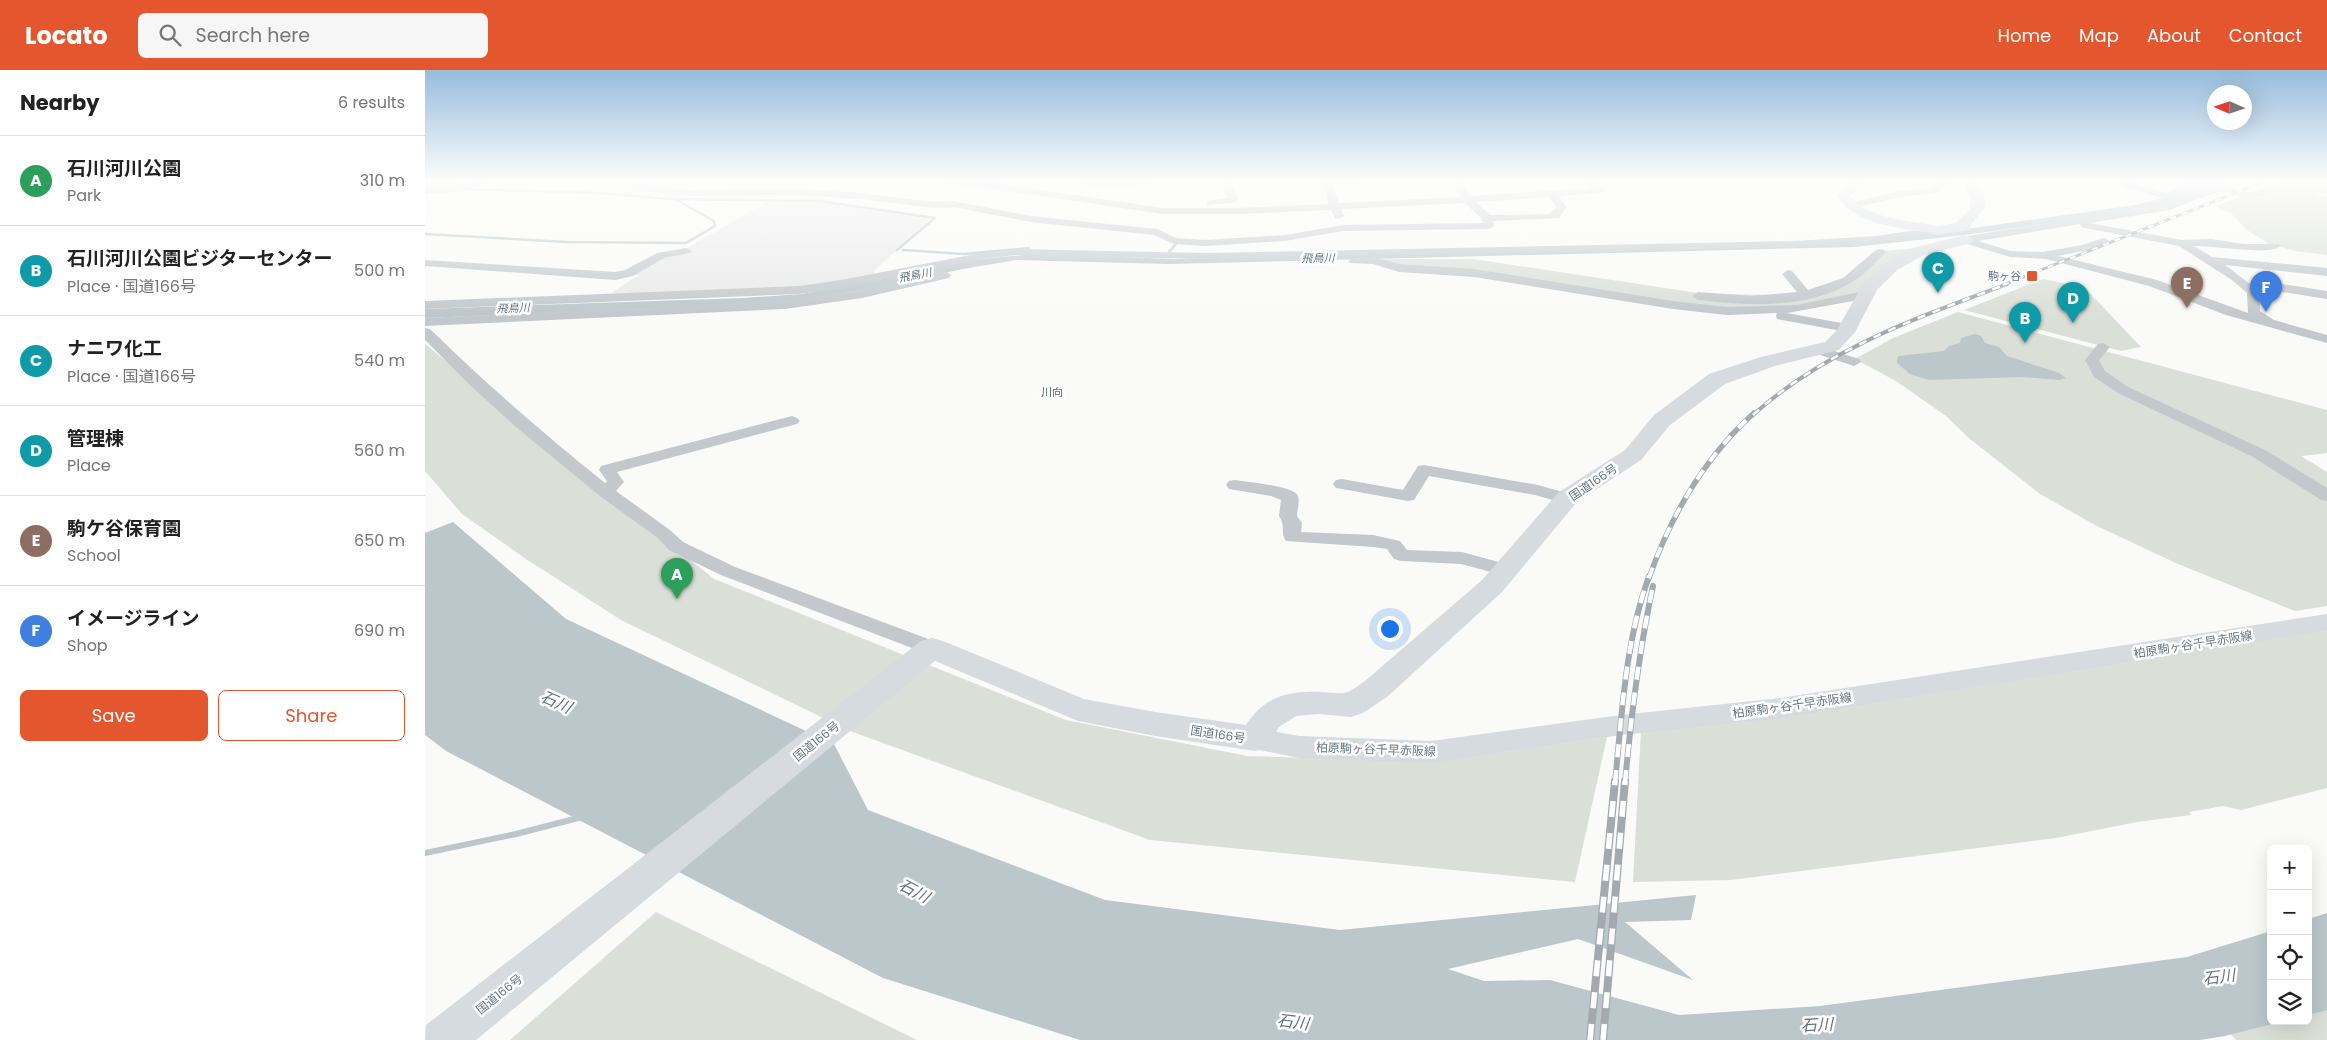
<!DOCTYPE html>
<html lang="en">
<head>
<meta charset="utf-8">
<style>
	body { margin:0; font-family:Poppins,"Noto Sans JP",sans-serif; background:#f6f6f6; color:#222 }
	.controls { position:absolute; right:15px; bottom:15px; display:grid; overflow:hidden; border-radius:8px; box-shadow:0 5px 20px #0002 }
	.controls button { width:45px; height:45px; display:grid; place-items:center; padding:0; border:0; border-bottom:1px solid #e0e0e0; background:#fff; color:#222; font:25px sans-serif }
	.compass { position:absolute; left:1782px; top:15px; width:45px; height:45px; border-radius:50%; background:#fff; box-shadow:0 5px 20px #0002; rotate:273deg }
	.you { position:absolute; left:964px; top:558px; width:18px; height:18px; margin:-12px; border:4px solid #fff; border-radius:50%; background:#1a73e8; box-shadow:0 0 0 8px #1a73e833 }
	.badge { display:grid; place-items:center; width:32px; height:32px; border-radius:50%; background:#e4572e; color:#fff; font-size:16px; font-weight:700 }
	.pin { position:absolute; translate:-50% -41px; filter:drop-shadow(0 1px 2px #0008) }
	.pin::after { content:''; position:absolute; top:26px; width:18px; height:15px; background:inherit; clip-path:polygon(0 0,100% 0,50% 100%) }
	.list { margin:0; padding:0; list-style:none }
	h2 { display:flex; justify-content:space-between; align-items:center; height:65px; margin:0; padding:0 20px; font-size:21px }
	h2 small { font-size:16px; font-weight:400; color:#767676 }
	.list li { display:grid; grid-template-columns:32px 1fr auto; gap:15px; align-items:center; box-sizing:border-box; height:90px; padding:0 20px; border-top:1px solid #e0e0e0 }
	.list b { display:block; font-size:19px; white-space:nowrap }
	.list p { margin:0; font-size:16px; white-space:nowrap; color:#767676 }
	.list em { font-size:16px; font-style:normal; color:#767676 }
	.actions { display:flex; gap:10px; padding:15px 20px }
	.actions a { flex:1; padding:11px 0; border:1px solid #e4572e; border-radius:8px; text-align:center; font-size:18px; color:#e4572e }
	.actions .main { background:#e4572e; color:#fff }
	.icon { flex:none; width:28px; height:28px; fill:none; stroke:currentColor; stroke-width:2; stroke-linecap:round; stroke-linejoin:round }
	.map { position:relative; flex:none; width:1902px; height:970px; overflow:hidden }
	header { display:flex; align-items:center; gap:30px; box-sizing:border-box; height:70px; padding:0 25px; background:#e4572e; color:#fff }
	header strong { font-size:24px }
	nav { display:flex; gap:28px; margin-inline-start:auto; font-size:18px }
	.search { width:350px; height:45px; background:#f6f6f6; display:flex; align-items:center; gap:12px; box-sizing:border-box; padding:0 18px; border-radius:8px; color:#767676; font-size:19px }
	main { display:flex }
	aside { flex:1; background:#fff }
	.map>svg:first-child { display:block }
	.built { fill:#e8e9e9 }
	.green { fill:#dadfd7 }
	.water { fill:#bbc7cb }
	.lines { fill:none; stroke-linecap:round; stroke-linejoin:round }
	.stream-far1 { stroke:#bbc7cb; stroke-width:2.5 }
	.stream { stroke:#bbc7cb; stroke-width:6 }
	.minor { fill:#c3c8cc; fill-rule:evenodd }
	.major { fill:#d6dbdf; fill-rule:evenodd }
	.highway { fill:#d6dbdf; fill-rule:evenodd }
	.rail-far4-casing { stroke:#a2aab0; stroke-width:3 }
	.rail-far3-casing { stroke:#a2aab0; stroke-width:4 }
	.rail-far2-casing { stroke:#a2aab0; stroke-width:5.5 }
	.rail-far1-casing { stroke:#a2aab0; stroke-width:6 }
	.rail-casing { stroke:#a2aab0; stroke-width:8 }
	.rail-far4 { stroke:#fff; stroke-width:2; stroke-dasharray:6; stroke-linecap:butt }
	.rail-far3 { stroke:#fff; stroke-width:2.5; stroke-dasharray:8; stroke-linecap:butt }
	.rail-far2 { stroke:#fff; stroke-width:4; stroke-dasharray:11; stroke-linecap:butt }
	.rail-far1 { stroke:#fff; stroke-width:4.5; stroke-dasharray:13; stroke-linecap:butt }
	.rail { stroke:#fff; stroke-width:5.5; stroke-dasharray:16; stroke-linecap:butt }
	.poi-dot { fill:#e4572e; stroke:#fff; stroke-width:2 }
	.labels { text-anchor:middle; dominant-baseline:central; stroke-width:5; stroke-linejoin:round; paint-order:stroke }
	.far-water-label { font-size:11px; font-style:italic; fill:#60757c; stroke:#fff }
	.far-poi-label { font-size:11px; fill:#657683; stroke:#fff; text-anchor:end }
	.far-neighbourhood-label { font-size:11px; fill:#57646e; stroke:#fff }
	.street-label { font-size:12px; fill:#657683; stroke:#fff }
	.near-water-label { font-size:16px; font-style:italic; fill:#60757c; stroke:#fff }
</style>
</head>
<body>
<header>
<strong>Locato</strong>
<div class="search"><svg class="icon" aria-label="search" viewBox="0 0 24 24"><circle cx="10" cy="10" r="6"/><path d="M15 15l6 6"/></svg>Search here</div>
<nav><a>Home</a><a>Map</a><a>About</a><a>Contact</a></nav>
</header>
<main>
<aside>
<h2>Nearby<small>6 results</small></h2>
<ul class="list">
<li><span class="badge" style="background:#2e9e5b">A</span><div><b>石川河川公園</b><p>Park</p></div><em>310 m</em></li>
<li><span class="badge" style="background:#0f9aa8">B</span><div><b>石川河川公園ビジターセンター</b><p>Place · 国道166号</p></div><em>500 m</em></li>
<li><span class="badge" style="background:#0f9aa8">C</span><div><b>ナニワ化工</b><p>Place · 国道166号</p></div><em>540 m</em></li>
<li><span class="badge" style="background:#0f9aa8">D</span><div><b>管理棟</b><p>Place</p></div><em>560 m</em></li>
<li><span class="badge" style="background:#8d6e63">E</span><div><b>駒ケ谷保育園</b><p>School</p></div><em>650 m</em></li>
<li><span class="badge" style="background:#3f7fe0">F</span><div><b>イメージライン</b><p>Shop</p></div><em>690 m</em></li>
</ul>
<div class="actions"><a class="main">Save</a><a>Share</a></div>
</aside>
<div class="map">
<svg width="1902" height="970" viewBox="0 0 1902 970">
	<rect width="100%" height="100%" fill="#fafaf8"/>
	<path class="built" d="M 345,130 L 393,132 L 505,149 L 449,201 L 452,205 L 386,216 L 210,225 L 186,223 L 214,205 L 209,205 L 246,184 L 254,183 Z"/>
	<g class="green">
		<path d="M 1858,112 L 1902,112 L 1902,123 L 1895,122 L 1891,125 L 1902,127 L 1902,185 L 1870,181 L 1844,174 L 1822,160 L 1807,144 L 1791,136 Z"/>
		<path d="M 1492,178 L 1434,223 L 1363,238 L 1299,240 L 958,194 L 957,189 L 1049,189 L 1279,224 L 1355,225 L 1414,215 L 1448,182 Z"/>
		<path d="M 1618,209 L 1660,218 L 1716,277 L 1696,281 L 1539,240 Z"/>
		<path d="M 1533,242 L 1902,340 L 1902,383 L 1876,386 L 1902,402 L 1902,536 L 1870,541 L 1753,494 L 1672,456 L 1615,424 L 1545,369 L 1521,346 L 1471,311 L 1430,289 L 1468,268 Z"/>
		<path d="M 0,274 L 289,509 L 641,650 L 822,686 L 1010,692 L 1182,667 L 1150,812 L 725,770 L 425,661 L 196,550 L 101,489 L 37,444 L 0,401 Z"/>
		<path d="M 1902,559 L 1902,718 L 1816,740 L 1798,736 L 1764,742 L 1766,745 L 1712,752 L 1631,768 L 1306,810 L 1208,812 L 1216,660 Z"/>
		<path d="M 231,842 L 492,970 L 85,970 Z"/>
		<path d="M 1902,922 L 1902,970 L 1811,970 L 1796,954 L 1883,951 L 1883,928 Z"/>
	</g>
	<g class="water">
		<path d="M 1774,112 L 1792,112 L 1790,116 L 1749,133 L 1647,150 L 1540,165 L 1428,177 L 743,194 L 591,190 L 538,199 L 445,219 L 344,234 L 0,248 L 0,239 L 317,228 L 377,224 L 546,190 L 609,184 L 750,189 L 902,183 L 1349,177 L 1513,163 L 1710,135 L 1746,126 Z"/>
		<path d="M 1550,264 L 1556,266 L 1560,273 L 1574,277 L 1582,286 L 1634,303 L 1641,308 L 1634,310 L 1597,307 L 1503,310 L 1485,304 L 1472,293 L 1472,289 L 1474,286 L 1519,281 L 1524,276 L 1535,273 L 1536,268 Z"/>
		<path d="M 28,452 L 141,549 L 409,674 L 443,740 L 680,830 L 915,860 L 1271,825 L 1266,850 L 1200,852 L 1268,910 L 1153,869 L 1023,899 L 1059,911 L 1125,910 L 1254,945 L 1395,936 L 1762,887 L 1846,861 L 1846,951 L 1859,951 L 1800,966 L 1775,970 L 655,970 L 458,908 L 21,681 L 0,665 L 0,463 Z"/>
		<path d="M 1902,843 L 1902,940 L 1883,945 L 1883,849 Z"/>
	</g>
	<g class="lines">
		<g class="stream-far1">
			<path d="M 38,119 L 174,123 L 246,129 L 394,131 L 510,148 L 472,180"/>
			<path d="M 0,164 L 142,172 L 261,173 L 290,156 L 289,151 L 250,129"/>
			<path d="M 478,180 L 539,184 L 604,178"/>
			<path d="M 743,183 L 751,174"/>
		</g>
		<path class="stream" d="M 0,783 L 91,764 L 157,747"/>
		<g class="minor">
			<path d="M 51,112 L 67,112 L 31,122 L 0,124 L 0,118 L 31,116 Z"/>
			<path d="M 521,112 L 570,113 L 738,138 L 812,138 L 904,134 L 897,112 L 935,112 L 930,115 L 907,116 L 914,133 L 1036,127 L 1027,112 L 1037,112 L 1045,126 L 1167,118 L 1160,112 L 1171,112 L 1181,120 L 1176,123 L 1133,126 L 1142,137 L 1134,148 L 1068,151 L 1069,156 L 1064,159 L 918,161 L 860,171 L 780,176 L 749,174 L 729,165 L 606,152 L 528,137 L 509,138 L 436,129 L 374,125 L 265,126 L 210,120 L 205,117 L 210,114 L 265,120 L 374,119 L 436,123 L 509,132 L 528,131 L 606,146 L 732,159 L 751,168 L 780,170 L 860,165 L 918,155 L 1058,153 L 1057,149 L 1040,133 L 916,139 L 919,146 L 914,149 L 910,148 L 906,140 L 812,144 L 738,144 L 570,119 L 526,115 ZM 1123,127 L 1132,137 L 1124,144 L 1065,145 L 1051,132 Z"/>
			<path d="M 656,112 L 732,112 L 727,115 L 668,117 Z"/>
			<path d="M 797,112 L 807,112 L 813,130 L 808,133 L 782,135 L 782,131 L 802,128 Z"/>
			<path d="M 1514,112 L 1524,112 L 1512,123 L 1475,127 L 1424,139 L 1419,136 L 1420,134 L 1475,121 L 1505,118 Z"/>
			<path d="M 1697,112 L 1707,112 L 1741,123 L 1764,112 L 1775,112 L 1761,121 L 1741,129 L 1699,117 Z"/>
			<path d="M 1793,112 L 1803,112 L 1800,116 L 1823,122 L 1843,119 L 1848,122 L 1843,125 L 1823,128 L 1795,121 L 1744,140 L 1665,153 L 1757,170 L 1786,169 L 1819,174 L 1854,174 L 1856,176 C 1845,186 1787,175 1769,176 L 1787,187 L 1902,198 L 1902,206 L 1800,195 L 1829,217 L 1857,214 L 1902,221 L 1902,229 L 1857,222 L 1834,223 L 1835,241 L 1849,250 L 1902,265 L 1902,273 L 1801,245 L 1724,216 L 1621,189 L 1585,187 L 1536,172 L 1534,170 L 1542,166 L 1742,134 L 1790,116 ZM 1655,154 L 1656,157 L 1660,158 L 1754,176 L 1807,210 L 1822,223 L 1823,243 L 1732,210 L 1633,186 L 1663,180 L 1682,173 L 1684,171 L 1682,169 L 1678,168 L 1657,175 L 1618,182 L 1586,181 L 1553,171 Z"/>
			<path d="M 1513,157 L 1517,158 L 1517,162 L 1451,172 L 1370,177 L 781,189 L 591,185 L 556,189 L 416,218 L 374,224 L 0,239 L 0,231 L 374,216 L 416,210 L 556,183 L 591,179 L 781,183 L 1370,171 L 1451,166 Z"/>
			<path d="M 261,178 L 267,181 L 265,183 L 239,188 L 208,206 L 190,210 L 0,196 L 0,190 L 190,202 L 200,200 L 232,183 Z"/>
			<path d="M 1455,179 L 1459,180 L 1461,182 L 1459,184 C 1449,194 1439,205 1427,212 C 1384,239 1322,236 1273,230 L 1267,226 L 1273,222 L 1327,226 L 1372,222 L 1357,204 L 1363,200 L 1367,201 L 1383,220 L 1418,208 L 1451,180 Z"/>
			<path d="M 929,188 L 951,188 L 974,194 L 1049,199 L 1248,231 L 1302,237 L 1372,235 L 1439,221 L 1445,225 L 1439,229 L 1362,243 L 1427,255 L 1429,258 L 1422,262 L 1352,249 L 1351,246 L 1352,243 L 1302,245 L 1248,239 L 1049,207 L 974,202 L 948,194 L 925,193 L 923,191 Z"/>
			<path d="M 520,201 L 526,205 L 524,208 L 437,228 L 360,239 L 0,256 L 0,248 L 360,231 L 437,220 Z"/>
			<path d="M 0,258 L 5,259 C 61,314 119,364 180,413 L 182,411 L 174,400 L 176,396 L 367,346 L 372,348 L 375,351 L 372,354 L 192,402 L 199,412 L 191,421 L 245,460 L 258,472 L 310,497 L 514,573 L 518,578 L 514,583 L 507,585 L 500,583 L 296,505 L 244,480 L 233,468 L 175,426 L 91,357 L 46,316 L 0,270 Z"/>
			<path d="M 1678,273 L 1685,277 L 1674,290 L 1680,301 L 1703,317 L 1840,380 L 1902,418 L 1902,431 L 1896,430 L 1828,387 L 1693,323 L 1669,307 L 1660,290 L 1673,274 Z"/>
			<path d="M 1394,276 L 1434,289 L 1436,292 L 1429,296 L 1389,283 L 1387,280 L 1389,277 Z"/>
			<path d="M 999,395 L 1113,415 L 1148,425 L 1151,429 L 1148,433 L 1142,434 L 1110,425 L 1004,406 L 989,430 L 983,431 L 917,419 L 911,418 L 908,414 L 911,410 L 917,409 L 978,420 L 993,396 Z"/>
			<path d="M 810,410 C 821,412 870,416 873,426 C 875,431 872,440 872,446 L 877,453 L 876,462 L 948,465 L 975,471 L 982,480 L 1037,482 L 1088,496 L 1091,500 L 1088,504 L 1081,506 L 1036,494 L 976,491 L 969,489 L 962,479 L 948,477 L 861,471 C 855,463 861,456 854,446 L 856,430 L 846,426 L 804,419 L 801,415 L 804,411 Z"/>
		</g>
		<g class="major">
			<path d="M 1425,112 L 1437,112 L 1425,126 C 1441,150 1492,151 1518,157 L 1520,160 L 1513,164 C 1480,158 1432,157 1412,126 Z"/>
			<path d="M 1902,544 L 1902,560 L 1355,648 L 1196,665 L 1006,693 L 874,688 L 820,677 L 815,669 L 820,661 L 830,658 L 874,666 L 1006,671 L 1196,645 L 1355,628 Z"/>
		</g>
		<g class="highway">
			<path d="M 11,112 L 37,112 L 35,115 L 0,122 L 0,114 Z"/>
			<path d="M 1539,112 L 1553,112 L 1560,129 L 1560,138 L 1547,153 L 1544,160 L 1513,165 L 1507,163 L 1505,160 L 1507,157 L 1531,153 L 1545,139 L 1545,129 Z"/>
			<path d="M 1540,165 L 1546,167 L 1548,170 L 1546,173 L 1499,185 L 1472,200 L 1452,220 L 1430,262 L 1414,280 L 1350,296 L 1300,314 L 1245,355 L 1216,390 L 1152,432 L 1077,522 L 962,627 L 938,643 L 926,647 L 893,644 L 871,646 L 854,657 L 842,678 L 830,681 L 730,666 L 653,651 L 510,591 L 51,970 L 0,970 L 1,955 L 496,571 L 507,568 L 518,571 L 659,629 L 730,642 L 821,655 C 839,627 863,620 896,622 C 903,622 912,624 919,623 C 926,622 934,615 940,611 L 1057,510 L 1134,422 L 1200,380 L 1229,345 L 1284,304 L 1336,287 L 1400,272 L 1412,260 L 1438,214 L 1460,193 L 1488,178 Z"/>
		</g>
		<g class="rail-far4-casing">
			<path id="rail-far4" d="M 1578,215 L 1838,112"/>
		</g>
		<g class="rail-far3-casing">
			<path id="rail-far3" d="M 1328,345 C 1401,279 1492,248 1582,214"/>
		</g>
		<g class="rail-far2-casing">
			<path id="rail-far2" d="M 1224,508 C 1246,445 1279,388 1329,343"/>
		</g>
		<g class="rail-far1-casing">
			<g id="rail-far1">
				<path d="M 1190,713 C 1197,644 1200,572 1224,506"/>
				<path d="M 1200,713 C 1206,646 1214,581 1228,516"/>
			</g>
		</g>
		<g class="rail-casing">
			<g id="rail">
				<path d="M 1165,970 L 1190,711"/>
				<path d="M 1178,970 L 1200,711"/>
			</g>
		</g>
		<use href="#rail-far4" class="rail-far4"/>
		<use href="#rail-far3" class="rail-far3"/>
		<use href="#rail-far2" class="rail-far2"/>
		<use href="#rail-far1" class="rail-far1"/>
		<use href="#rail" class="rail"/>
	</g>
	<linearGradient id="sky" x2="0" y2="1"><stop stop-color="#96bcdc"/><stop offset="0.45" stop-color="#fdfdfc"/><stop offset="1" stop-color="#fdfdfc" stop-opacity="0"/></linearGradient>
	<rect width="1902" height="247" fill="url(#sky)"/>
	<rect class="poi-dot" x="1601" y="200" width="12" height="12" rx="2.5"/>
	<g class="labels">
		<g class="far-water-label">
			<text transform="translate(893 188) rotate(-1)">飛鳥川</text>
			<text transform="translate(490 205) rotate(-11)">飛鳥川</text>
			<text transform="translate(88 238) rotate(-2)">飛鳥川</text>
		</g>
		<g class="far-poi-label">
			<text x="1596" y="206">駒ヶ谷</text>
		</g>
		<g class="far-neighbourhood-label">
			<text x="627" y="322">川向</text>
		</g>
		<g class="street-label">
			<text transform="translate(1168 412) rotate(-34)">国道166号</text>
			<text transform="translate(1768 574) rotate(-9)">柏原駒ヶ谷千早赤阪線</text>
			<text transform="translate(1367 635) rotate(-8)">柏原駒ヶ谷千早赤阪線</text>
			<text transform="translate(793 664) rotate(9)">国道166号</text>
			<text transform="translate(391 671) rotate(-39)">国道166号</text>
			<text transform="translate(951 679) rotate(2)">柏原駒ヶ谷千早赤阪線</text>
			<text transform="translate(74 924) rotate(-39)">国道166号</text>
		</g>
		<g class="near-water-label">
			<text transform="translate(131 632) rotate(24)">石川</text>
			<text transform="translate(489 821) rotate(28)">石川</text>
			<text transform="translate(1794 907) rotate(-7)">石川</text>
			<text transform="translate(868 952) rotate(7)">石川</text>
			<text transform="translate(1392 955) rotate(-3)">石川</text>
		</g>
	</g>
</svg>
<div class="controls">
<button>+</button>
<button>−</button>
<button><svg class="icon" aria-label="locate" viewBox="0 0 24 24"><circle cx="12" cy="12" r="6"/><path d="M12 2v4M12 18v4M2 12h4M18 12h4"/></svg></button>
<button><svg class="icon" aria-label="layers" viewBox="0 0 24 24"><path d="M12 4l9 5-9 5-9-5zM3 14l9 5 9-5"/></svg></button>
</div>
<svg class="compass" viewBox="-18 -18 36 36"><path d="M0-13l5 13h-10z" fill="#e53935"/><path d="M0 13l5-13h-10z" fill="#767676"/></svg>
<div class="you"></div>
<div class="pin badge" style="left:252px;top:529px;background:#2e9e5b">A</div>
<div class="pin badge" style="left:1600px;top:273px;background:#0f9aa8">B</div>
<div class="pin badge" style="left:1513px;top:223px;background:#0f9aa8">C</div>
<div class="pin badge" style="left:1648px;top:253px;background:#0f9aa8">D</div>
<div class="pin badge" style="left:1762px;top:238px;background:#8d6e63">E</div>
<div class="pin badge" style="left:1841px;top:242px;background:#3f7fe0">F</div>
</div>
</main>
</body>
</html>
